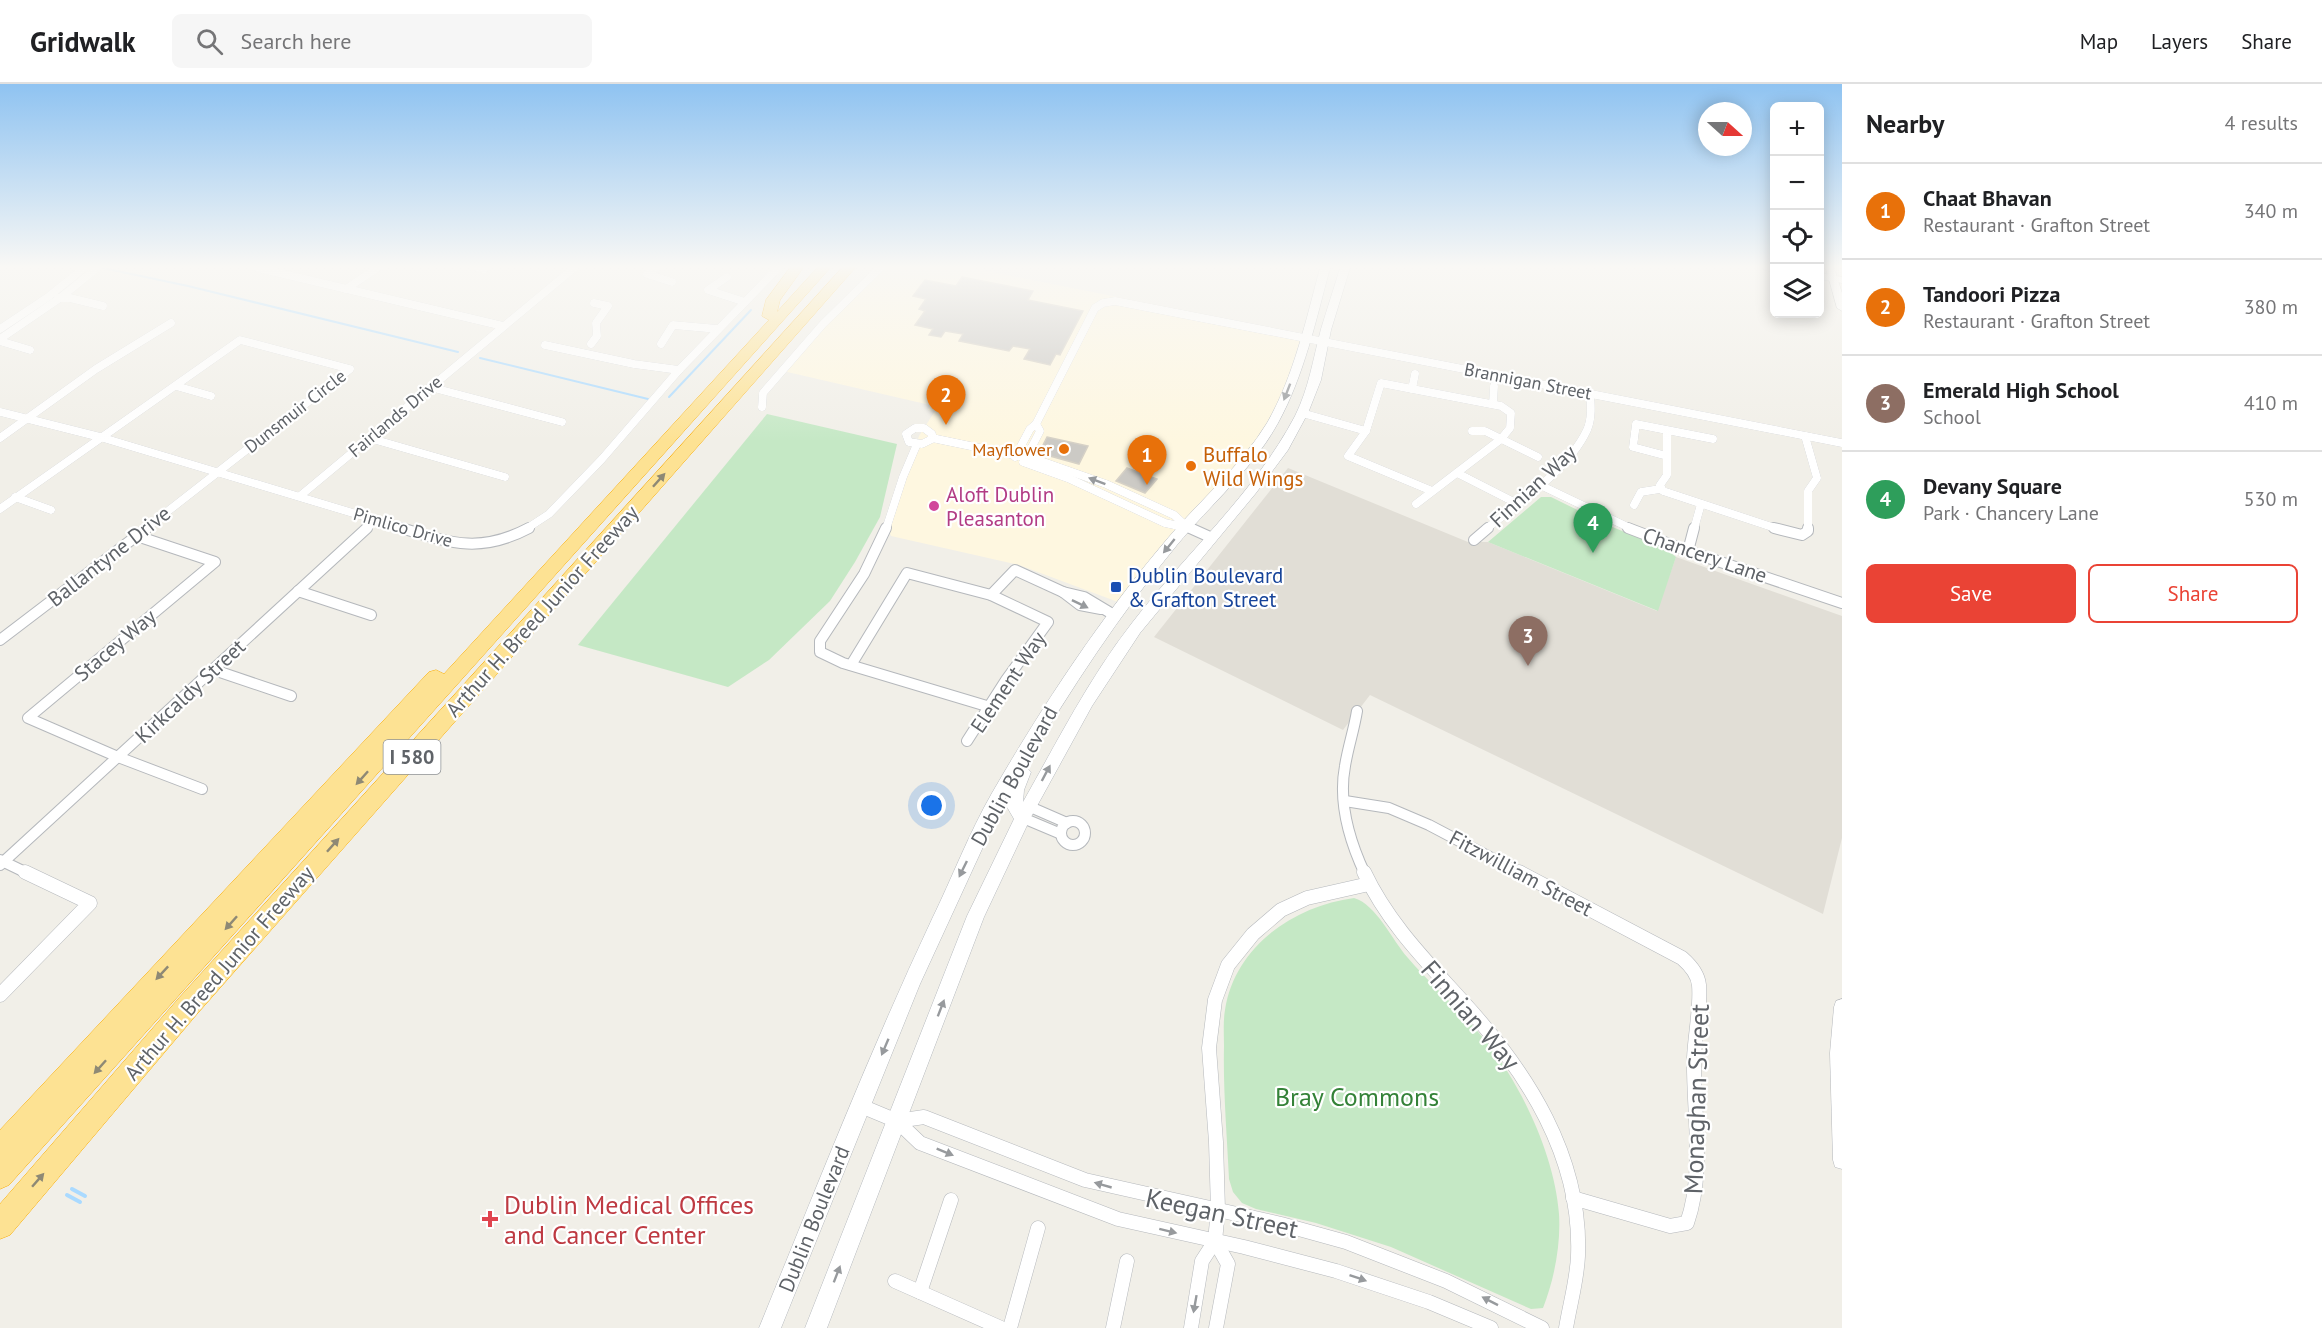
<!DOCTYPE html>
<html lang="en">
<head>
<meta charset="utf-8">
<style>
	body { margin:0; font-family:"PT Sans",sans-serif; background:#f6f6f6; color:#202124 }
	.controls { position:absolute; right:18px; top:18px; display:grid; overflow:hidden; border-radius:9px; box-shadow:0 3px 15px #0003 }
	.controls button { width:54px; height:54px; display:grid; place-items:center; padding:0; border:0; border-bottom:2px solid #e0e0e0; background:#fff; color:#202124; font:30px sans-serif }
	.compass { position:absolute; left:1698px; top:18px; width:54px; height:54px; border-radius:50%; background:#fff; box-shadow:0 3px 15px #0003; rotate:111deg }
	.you { position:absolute; left:932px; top:722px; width:21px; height:21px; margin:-15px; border:4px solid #fff; border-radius:50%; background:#1a73e8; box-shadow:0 0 0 9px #1a73e833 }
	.badge { display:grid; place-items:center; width:39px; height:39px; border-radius:50%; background:#ea4335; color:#fff; font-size:20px; font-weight:700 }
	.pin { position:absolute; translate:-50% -50px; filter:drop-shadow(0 2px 3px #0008) }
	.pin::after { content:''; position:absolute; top:32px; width:21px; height:18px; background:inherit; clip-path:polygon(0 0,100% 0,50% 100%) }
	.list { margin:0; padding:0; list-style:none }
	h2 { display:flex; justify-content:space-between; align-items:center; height:78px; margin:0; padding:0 24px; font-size:26px }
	h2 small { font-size:20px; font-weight:400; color:#757577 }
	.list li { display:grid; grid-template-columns:39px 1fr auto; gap:18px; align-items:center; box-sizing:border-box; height:96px; padding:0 24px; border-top:2px solid #e0e0e0 }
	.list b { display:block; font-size:22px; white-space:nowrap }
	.list p { margin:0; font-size:20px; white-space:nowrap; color:#757577 }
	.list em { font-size:20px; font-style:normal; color:#757577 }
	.actions { display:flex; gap:12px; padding:18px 24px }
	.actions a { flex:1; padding:14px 0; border:2px solid #ea4335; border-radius:9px; text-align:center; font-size:21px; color:#ea4335 }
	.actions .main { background:#ea4335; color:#fff }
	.icon { flex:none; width:33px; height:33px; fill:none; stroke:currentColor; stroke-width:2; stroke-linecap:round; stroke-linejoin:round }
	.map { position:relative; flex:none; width:1842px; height:1244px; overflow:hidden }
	header { display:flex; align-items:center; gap:36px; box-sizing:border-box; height:84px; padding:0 30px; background:#fff; border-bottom:2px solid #e0e0e0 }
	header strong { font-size:28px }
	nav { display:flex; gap:33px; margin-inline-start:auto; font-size:21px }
	.search { width:420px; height:54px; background:#f6f6f6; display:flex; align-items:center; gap:15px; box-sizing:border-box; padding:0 21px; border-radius:9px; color:#757577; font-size:22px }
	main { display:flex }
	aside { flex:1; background:#fff }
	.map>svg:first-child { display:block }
	.commercial { fill:#fef7e0 }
	.education { fill:#e1ded6 }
	.green { fill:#c5e8c5 }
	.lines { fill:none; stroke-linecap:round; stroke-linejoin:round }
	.stream-far1 { stroke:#aadaff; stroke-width:2 }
	.stream { stroke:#aadaff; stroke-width:4 }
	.building { fill:#cccac5; stroke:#d6d1c6; stroke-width:1.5 }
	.minor-far2-casing { stroke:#b5b8bc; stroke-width:8 }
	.minor-far1-casing { stroke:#b5b8bc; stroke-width:12 }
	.minor-casing { stroke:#b5b8bc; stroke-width:15 }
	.tertiary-casing { stroke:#b5b8bc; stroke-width:1 }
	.secondary-casing { stroke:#b6babf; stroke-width:1 }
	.motorway-casing { stroke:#f9ab00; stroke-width:1 }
	.minor-far2 { stroke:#fff; stroke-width:8 }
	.minor-far1 { stroke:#fff; stroke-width:10 }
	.minor { stroke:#fff; stroke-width:14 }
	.tertiary { fill:#fff; fill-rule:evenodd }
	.secondary { fill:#fff; fill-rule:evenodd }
	.motorway { fill:#fde293; fill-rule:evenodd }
	.oneway { fill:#979a9d }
	.oneway2 { fill:#8e8975 }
	.food-dot { fill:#e8710a; stroke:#fff; stroke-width:2 }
	.hotel-dot { fill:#d1479c; stroke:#fff; stroke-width:2 }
	.transit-dot { fill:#1a4fb4; stroke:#fff; stroke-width:2 }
	.health-dot { fill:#e0444e; stroke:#fff; stroke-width:2 }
	.labels { text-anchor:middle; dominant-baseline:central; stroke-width:4.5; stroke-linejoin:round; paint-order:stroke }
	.far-street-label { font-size:18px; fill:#5f6368; stroke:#fff }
	.far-food-label { font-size:18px; fill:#c56008; stroke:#fff; text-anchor:end }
	.shield { fill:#fff; stroke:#8f9295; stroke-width:1.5 }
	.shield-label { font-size:20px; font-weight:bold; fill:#5f6368 }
	.food-label { font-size:21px; fill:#c56008; stroke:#fff; text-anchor:start }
	.street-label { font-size:21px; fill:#5f6368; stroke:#fff }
	.hotel-label { font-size:21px; fill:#b23c85; stroke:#fff; text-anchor:start }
	.transit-label { font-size:21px; fill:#164399; stroke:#fff; text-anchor:start }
	.near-street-label { font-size:26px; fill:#5f6368; stroke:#fff }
	.near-park-label { font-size:26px; fill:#348238; stroke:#fff }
	.near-health-label { font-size:26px; fill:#be3a42; stroke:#fff; text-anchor:start }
</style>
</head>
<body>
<header>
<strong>Gridwalk</strong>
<div class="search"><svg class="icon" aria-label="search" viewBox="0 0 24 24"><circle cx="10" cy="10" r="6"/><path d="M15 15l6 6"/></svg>Search here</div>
<nav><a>Map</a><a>Layers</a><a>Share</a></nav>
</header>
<main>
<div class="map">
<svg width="1842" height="1244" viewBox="0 0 1842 1244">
	<rect width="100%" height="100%" fill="#f1efe8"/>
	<path class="commercial" d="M 883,184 L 972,184 L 1302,250 L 1282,312 L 1259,355 L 1118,518 L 1019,481 L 891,452 L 888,444 L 919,352 L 935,327 L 928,326 L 930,321 L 783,287 L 838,228 Z"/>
	<path class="education" d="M 1288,384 L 1468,458 L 1488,458 L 1657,527 L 1676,473 L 1842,532 L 1842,754 L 1823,830 L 1370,611 L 1343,646 L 1154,553 Z"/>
	<g class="green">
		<path d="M 767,330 L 897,360 L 880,433 L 855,478 L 830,517 L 769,576 L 728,603 L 578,561 Z"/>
		<path d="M 1541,413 L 1551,413 L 1610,442 L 1666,465 L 1676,473 L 1658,527 L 1488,458 Z"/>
		<path d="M 1354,814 C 1376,820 1392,856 1408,874 C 1433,903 1464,929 1488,960 C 1523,1004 1555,1074 1559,1130 C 1561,1161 1554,1196 1543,1224 L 1531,1225 L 1391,1163 L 1316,1139 L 1256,1125 L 1242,1119 L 1233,1108 L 1229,1095 C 1227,1051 1223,1007 1224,962 C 1224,951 1223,937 1225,926 C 1235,862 1294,822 1354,814 Z"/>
	</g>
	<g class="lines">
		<g class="stream-far1">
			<path d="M 103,184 L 188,202 L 458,268"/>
			<path d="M 480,274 L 648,315"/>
			<path d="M 669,313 L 751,226"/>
		</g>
		<g class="stream">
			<path d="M 72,1105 L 85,1112"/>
			<path d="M 67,1111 L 80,1118"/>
		</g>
	</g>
	<g class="building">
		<path d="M 962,193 L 1033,207 L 1028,216 L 1083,227 L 1060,271 L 1056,270 L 1050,281 L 1024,275 L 1030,265 L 1013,262 L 1009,267 L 959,257 L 963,250 L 945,247 L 941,253 L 929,251 L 933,245 L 915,241 L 925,227 L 919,225 L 926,215 L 913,212 L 925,196 L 956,202 Z"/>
		<path d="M 1047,353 L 1088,362 L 1079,380 L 1039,369 Z"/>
		<path d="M 1127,384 L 1157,395 L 1145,409 L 1116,397 Z"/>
	</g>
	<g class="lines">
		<g class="minor-far2-casing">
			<g id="minor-far2">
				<path d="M 258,184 L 503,242"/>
				<path d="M 478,184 L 484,185"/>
				<path d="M 656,184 L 647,190 L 672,198"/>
				<path d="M 727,193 L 708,206 L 745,218"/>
				<path d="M 346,205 L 377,184"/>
				<path d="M 58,214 L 70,214 L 103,222"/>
				<path d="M 0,245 L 48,213 L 84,184"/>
				<path d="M 0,255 L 60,214 L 97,184"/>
				<path d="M 0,257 L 30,266"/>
				<path d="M 591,260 L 597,252 L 596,239 L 608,222 L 594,219"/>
				<path d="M 661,260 L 673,241 L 718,245"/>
				<path d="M 545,261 L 634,280 L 679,286"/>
				<path d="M 176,302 L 211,312"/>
				<path d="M 430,303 L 562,338"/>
				<path d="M 1412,305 L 1415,290"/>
				<path d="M 1493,320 L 1494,302"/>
				<path d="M 762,323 L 763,309 L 823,240 L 880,184"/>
				<path d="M 0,328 L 100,353 L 406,445"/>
				<path d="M 1302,329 L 1366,347"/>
				<path d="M 915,344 L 924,344 L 932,350 L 932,355 L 922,360 L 909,358 L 906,350 Z"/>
				<path d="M 1472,347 L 1485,347 L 1538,373"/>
				<path d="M 1667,347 L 1667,391 L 1660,401 L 1663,407 L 1778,445"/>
				<path d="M 1805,352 L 1817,394 L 1808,407 L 1808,445"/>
				<path d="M 0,354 L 96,285 L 171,239"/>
				<path d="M 369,354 L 505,393"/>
				<path d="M 932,354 L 1038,376 L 1106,400 L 1174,431 L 1186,442"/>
				<path d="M 1667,372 L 1633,363 L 1636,340 L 1713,355"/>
				<path d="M 1015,373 L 1030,345 L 1036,340 L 1095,224 L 1103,219 L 1115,217 L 1842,359"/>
				<path d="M 1023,378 L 1070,395 L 1165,439 L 1193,445"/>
				<path d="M 1024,378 L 1040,347 L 1036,340"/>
				<path d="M 1457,389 L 1516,419"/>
				<path d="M 1538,400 L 1632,445"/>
				<path d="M 300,412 L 574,184"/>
				<path d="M 15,413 L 51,426"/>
				<path d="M 1416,420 L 1501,355 L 1510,344 L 1511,329 L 1501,322 L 1381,299 L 1366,347 L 1348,372 L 1432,407"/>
				<path d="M 1634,421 L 1641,408 L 1660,405"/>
				<path d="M 0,425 L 240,256 L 350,285 L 145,445"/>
				<path d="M 366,445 L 376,436"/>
				<path d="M 526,445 L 549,430 L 602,375 L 679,286 L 778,184"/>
				<path d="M 886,445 L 903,393 L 917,360"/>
				<path d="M 1486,445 C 1519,419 1569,385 1587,346 C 1592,335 1591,321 1590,309"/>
				<path d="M 1694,445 L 1701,420"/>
			</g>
		</g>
		<g class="minor-far1-casing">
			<g id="minor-far1">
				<path d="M 401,444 C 450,459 480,470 529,444"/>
				<path d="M 886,444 L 864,490 L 820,557 L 820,568 L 843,579 L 990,623"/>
				<path d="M 1190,444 L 1210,453"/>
				<path d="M 1628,444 L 1688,467 L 1842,519"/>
				<path d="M 1774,444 L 1802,451 L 1808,447 L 1808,444"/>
				<path d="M 137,452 L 215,478 L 28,634 L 118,673 L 202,705"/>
				<path d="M 1474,456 L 1488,444"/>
				<path d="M 1688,467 L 1694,444"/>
				<path d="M 298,507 L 371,531"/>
				<path d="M 991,511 L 1015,486 L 1063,508"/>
				<path d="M 1101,525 L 1080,521 L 1063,508 L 1084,513 L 1114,531"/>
				<path d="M 0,556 L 147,444"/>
				<path d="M 851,581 L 907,489 L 991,511 L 1048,538 L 1006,596 L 967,657"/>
				<path d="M 214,586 L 291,612"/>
				<path d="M 1357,627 C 1354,646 1348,663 1345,682 C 1338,719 1349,756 1365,790"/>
				<path d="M 1345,717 L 1389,724 L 1429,741 L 1522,790"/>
				<path d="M 1028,722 L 1067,739"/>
				<path d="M 1023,734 L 1061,750"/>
				<circle cx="1073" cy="749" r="12"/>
				<path d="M 0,776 L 29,790"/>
				<path d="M 0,781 L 367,444"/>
			</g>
		</g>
		<g class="minor-casing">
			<g id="minor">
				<path d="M 1364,788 C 1388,839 1426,877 1463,918 C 1527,988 1582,1073 1578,1172 C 1577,1196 1570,1220 1566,1244"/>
				<path d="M 1519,788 L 1682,874 C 1690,881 1698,890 1699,901 C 1701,923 1695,951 1694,974 C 1693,1027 1705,1088 1687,1139 L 1670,1142 L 1573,1114"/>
				<path d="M 0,911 L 90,819 L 25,788"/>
				<path d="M 861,1022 L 897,1037 L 920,1059 L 1118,1135 L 1244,1163 L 1336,1187 L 1429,1218 L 1491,1244"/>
				<path d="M 897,1037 L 924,1033 L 1085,1096 L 1281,1140 L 1346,1158 L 1446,1197 L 1542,1244"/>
				<path d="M 1215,1157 L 1228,1180 L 1216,1244"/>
				<path d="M 895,1197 L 1001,1244"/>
				<path d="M 920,1208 L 951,1116"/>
				<path d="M 1010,1244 L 1038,1144"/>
				<path d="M 1113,1244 L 1127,1177"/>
				<path d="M 1191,1244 L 1202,1177 L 1215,1157 L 1218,1126 L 1216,1058 L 1209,964 L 1215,916 L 1228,881 L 1253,850 L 1281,826 L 1307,814 L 1369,800"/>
			</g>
		</g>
		<g class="tertiary-casing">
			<g id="tertiary">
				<path d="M 1826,184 L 1834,184 L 1842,209 L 1842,227 L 1837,224 Z"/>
				<path d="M 1842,915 L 1842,1085 L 1835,1083 L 1833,1076 L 1830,969 L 1834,923 L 1836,917 Z"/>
			</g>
		</g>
		<g class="secondary-casing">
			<g id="secondary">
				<path d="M 1320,184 L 1330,184 C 1316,236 1304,292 1278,339 C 1253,385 1210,421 1177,461 C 1119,531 1071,605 1025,682 L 1031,688 L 1024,706 L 1023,718 C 1057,658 1089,594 1132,539 C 1185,470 1254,410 1295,332 C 1309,304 1313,275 1321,245 C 1327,225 1334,204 1340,184 L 1350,184 L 1331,246 L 1321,296 L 1308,329 L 1288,366 L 1256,409 L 1140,549 L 1092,622 L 1031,733 L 984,833 L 827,1244 L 805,1244 L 967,832 L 1014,735 L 1007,723 L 1006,713 L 920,900 L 781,1244 L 759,1244 C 815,1107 869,969 932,835 C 952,794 969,749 992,709 C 1044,619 1101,533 1168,454 C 1200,416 1241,382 1267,339 C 1294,292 1306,236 1320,184 Z"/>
				<path d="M 1763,184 L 1774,184 L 1774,188 L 1765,186 Z"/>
				<path d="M 1820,189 L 1842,193 L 1842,199 L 1820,195 Z"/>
			</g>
		</g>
		<g class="motorway-casing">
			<g id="motorway">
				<path d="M 790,184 L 803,184 L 780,216 L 777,228 L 817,184 L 830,184 L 9,1101 L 0,1105 L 0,1046 L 429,588 L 436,586 L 444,590 L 769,236 L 762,232 L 766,216 Z"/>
				<path d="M 842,184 L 855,184 L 197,930 L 10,1151 L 0,1155 L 0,1120 L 179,914 Z"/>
			</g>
		</g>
		<use href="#minor-far2" class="minor-far2"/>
		<use href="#minor-far1" class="minor-far1"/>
		<use href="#minor" class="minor"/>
		<use href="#tertiary" class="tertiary"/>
		<use href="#secondary" class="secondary"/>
		<use href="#motorway" class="motorway"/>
	</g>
	<defs><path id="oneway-solid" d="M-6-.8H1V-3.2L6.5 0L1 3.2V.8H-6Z" transform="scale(1.5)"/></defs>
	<g class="oneway">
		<use href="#oneway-solid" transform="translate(1287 308) rotate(111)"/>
		<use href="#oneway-solid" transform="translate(1097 397) rotate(-159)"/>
		<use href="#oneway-solid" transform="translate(1169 462) rotate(129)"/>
		<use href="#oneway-solid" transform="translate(1080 520) rotate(26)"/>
		<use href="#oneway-solid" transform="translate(1046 689) rotate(-62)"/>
		<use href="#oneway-solid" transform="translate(963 785) rotate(116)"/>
		<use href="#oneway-solid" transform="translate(941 924) rotate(-69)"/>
		<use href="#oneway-solid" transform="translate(885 963) rotate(113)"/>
		<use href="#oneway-solid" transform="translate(945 1068) rotate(22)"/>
		<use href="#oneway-solid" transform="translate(1103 1101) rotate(-164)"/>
		<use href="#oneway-solid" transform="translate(1168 1147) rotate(14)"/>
		<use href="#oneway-solid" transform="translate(837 1190) rotate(-69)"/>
		<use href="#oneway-solid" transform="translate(1358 1194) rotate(19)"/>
		<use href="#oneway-solid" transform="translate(1490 1217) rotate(-153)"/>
		<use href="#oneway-solid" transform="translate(1195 1220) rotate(100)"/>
	</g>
	<g class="oneway2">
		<use href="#oneway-solid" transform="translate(659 396) rotate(-48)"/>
		<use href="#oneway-solid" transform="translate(362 694) rotate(132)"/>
		<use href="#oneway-solid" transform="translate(333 761) rotate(-48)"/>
		<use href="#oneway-solid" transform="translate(231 839) rotate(132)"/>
		<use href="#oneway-solid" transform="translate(162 889) rotate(133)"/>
		<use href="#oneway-solid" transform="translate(100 983) rotate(132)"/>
		<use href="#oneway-solid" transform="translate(38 1096) rotate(-49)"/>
	</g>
	<linearGradient id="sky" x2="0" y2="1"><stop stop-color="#8fc3f1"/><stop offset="0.51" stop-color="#f9f8f5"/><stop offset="1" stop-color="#f9f8f5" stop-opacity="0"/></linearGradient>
	<rect width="1842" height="358" fill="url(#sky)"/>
	<g class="food-dot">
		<circle cx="1064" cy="365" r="6"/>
		<circle cx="1191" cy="382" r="6"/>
	</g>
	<circle class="hotel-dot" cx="934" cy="422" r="6"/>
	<rect class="transit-dot" x="1110" y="497" width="12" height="12" rx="3"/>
	<path class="health-dot" d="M487 1126h6v6h6v6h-6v6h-6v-6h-6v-6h6z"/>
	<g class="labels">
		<g class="far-street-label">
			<text transform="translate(1528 297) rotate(11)">Brannigan Street</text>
			<text transform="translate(295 327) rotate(-38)">Dunsmuir Circle</text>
			<text transform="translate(395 332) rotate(-40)">Fairlands Drive</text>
			<text transform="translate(403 443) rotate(16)">Pimlico Drive</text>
		</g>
		<g class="far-food-label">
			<text x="1052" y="365">Mayflower</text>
		</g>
		<rect class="shield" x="383.5" y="656" width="57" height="34" rx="4.5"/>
		<g class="shield-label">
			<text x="412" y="673">I 580</text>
		</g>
		<g class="food-label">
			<text x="1203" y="370">Buffalo<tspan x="1203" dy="24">Wild Wings</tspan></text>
		</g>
		<g class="street-label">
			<text transform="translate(1533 402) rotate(-43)">Finnian Way</text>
			<text transform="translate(1705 471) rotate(19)">Chancery Lane</text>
			<text transform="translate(109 472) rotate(-38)">Ballantyne Drive</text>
			<text transform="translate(542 527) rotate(-48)">Arthur H. Breed Junior Freeway</text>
			<text transform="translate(115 561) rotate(-40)">Stacey Way</text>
			<text transform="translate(1008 598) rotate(-56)">Element Way</text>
			<text transform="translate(190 607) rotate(-43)">Kirkcaldy Street</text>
			<text transform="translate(1014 692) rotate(-61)">Dublin Boulevard</text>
			<text transform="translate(1521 789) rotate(28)">Fitzwilliam Street</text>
			<text transform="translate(219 889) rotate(-49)">Arthur H. Breed Junior Freeway</text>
			<text transform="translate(814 1135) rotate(-68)">Dublin Boulevard</text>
		</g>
		<g class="hotel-label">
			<text x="946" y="410">Aloft Dublin<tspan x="946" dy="24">Pleasanton</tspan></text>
		</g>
		<g class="transit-label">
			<text x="1128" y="491">Dublin Boulevard<tspan x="1128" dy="24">&amp; Grafton Street</tspan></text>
		</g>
		<g class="near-street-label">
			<text transform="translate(1471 931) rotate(49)">Finnian Way</text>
			<text transform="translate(1696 1015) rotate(-88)">Monaghan Street</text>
			<text transform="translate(1222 1129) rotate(12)">Keegan Street</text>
		</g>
		<g class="near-park-label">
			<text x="1357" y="1012">Bray Commons</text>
		</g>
		<g class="near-health-label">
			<text x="504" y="1120">Dublin Medical Offices<tspan x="504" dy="30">and Cancer Center</tspan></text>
		</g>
	</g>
</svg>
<div class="controls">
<button>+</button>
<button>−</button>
<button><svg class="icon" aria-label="locate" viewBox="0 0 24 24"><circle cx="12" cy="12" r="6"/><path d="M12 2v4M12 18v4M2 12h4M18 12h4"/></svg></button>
<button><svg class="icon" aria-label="layers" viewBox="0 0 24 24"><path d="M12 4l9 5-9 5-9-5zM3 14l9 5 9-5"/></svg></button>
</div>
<svg class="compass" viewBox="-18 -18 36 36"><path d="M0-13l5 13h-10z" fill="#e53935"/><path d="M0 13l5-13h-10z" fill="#757577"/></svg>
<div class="you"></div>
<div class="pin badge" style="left:1147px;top:401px;background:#e8710a">1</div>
<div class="pin badge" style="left:946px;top:341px;background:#e8710a">2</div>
<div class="pin badge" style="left:1528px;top:582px;background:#8d6e63">3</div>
<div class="pin badge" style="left:1593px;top:469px;background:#2e9e5b">4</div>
</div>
<aside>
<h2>Nearby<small>4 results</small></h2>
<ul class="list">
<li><span class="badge" style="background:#e8710a">1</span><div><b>Chaat Bhavan</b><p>Restaurant · Grafton Street</p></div><em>340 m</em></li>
<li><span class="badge" style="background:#e8710a">2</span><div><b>Tandoori Pizza</b><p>Restaurant · Grafton Street</p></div><em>380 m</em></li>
<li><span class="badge" style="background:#8d6e63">3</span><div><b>Emerald High School</b><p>School</p></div><em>410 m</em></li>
<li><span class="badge" style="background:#2e9e5b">4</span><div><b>Devany Square</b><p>Park · Chancery Lane</p></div><em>530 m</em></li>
</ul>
<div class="actions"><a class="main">Save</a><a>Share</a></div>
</aside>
</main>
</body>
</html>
